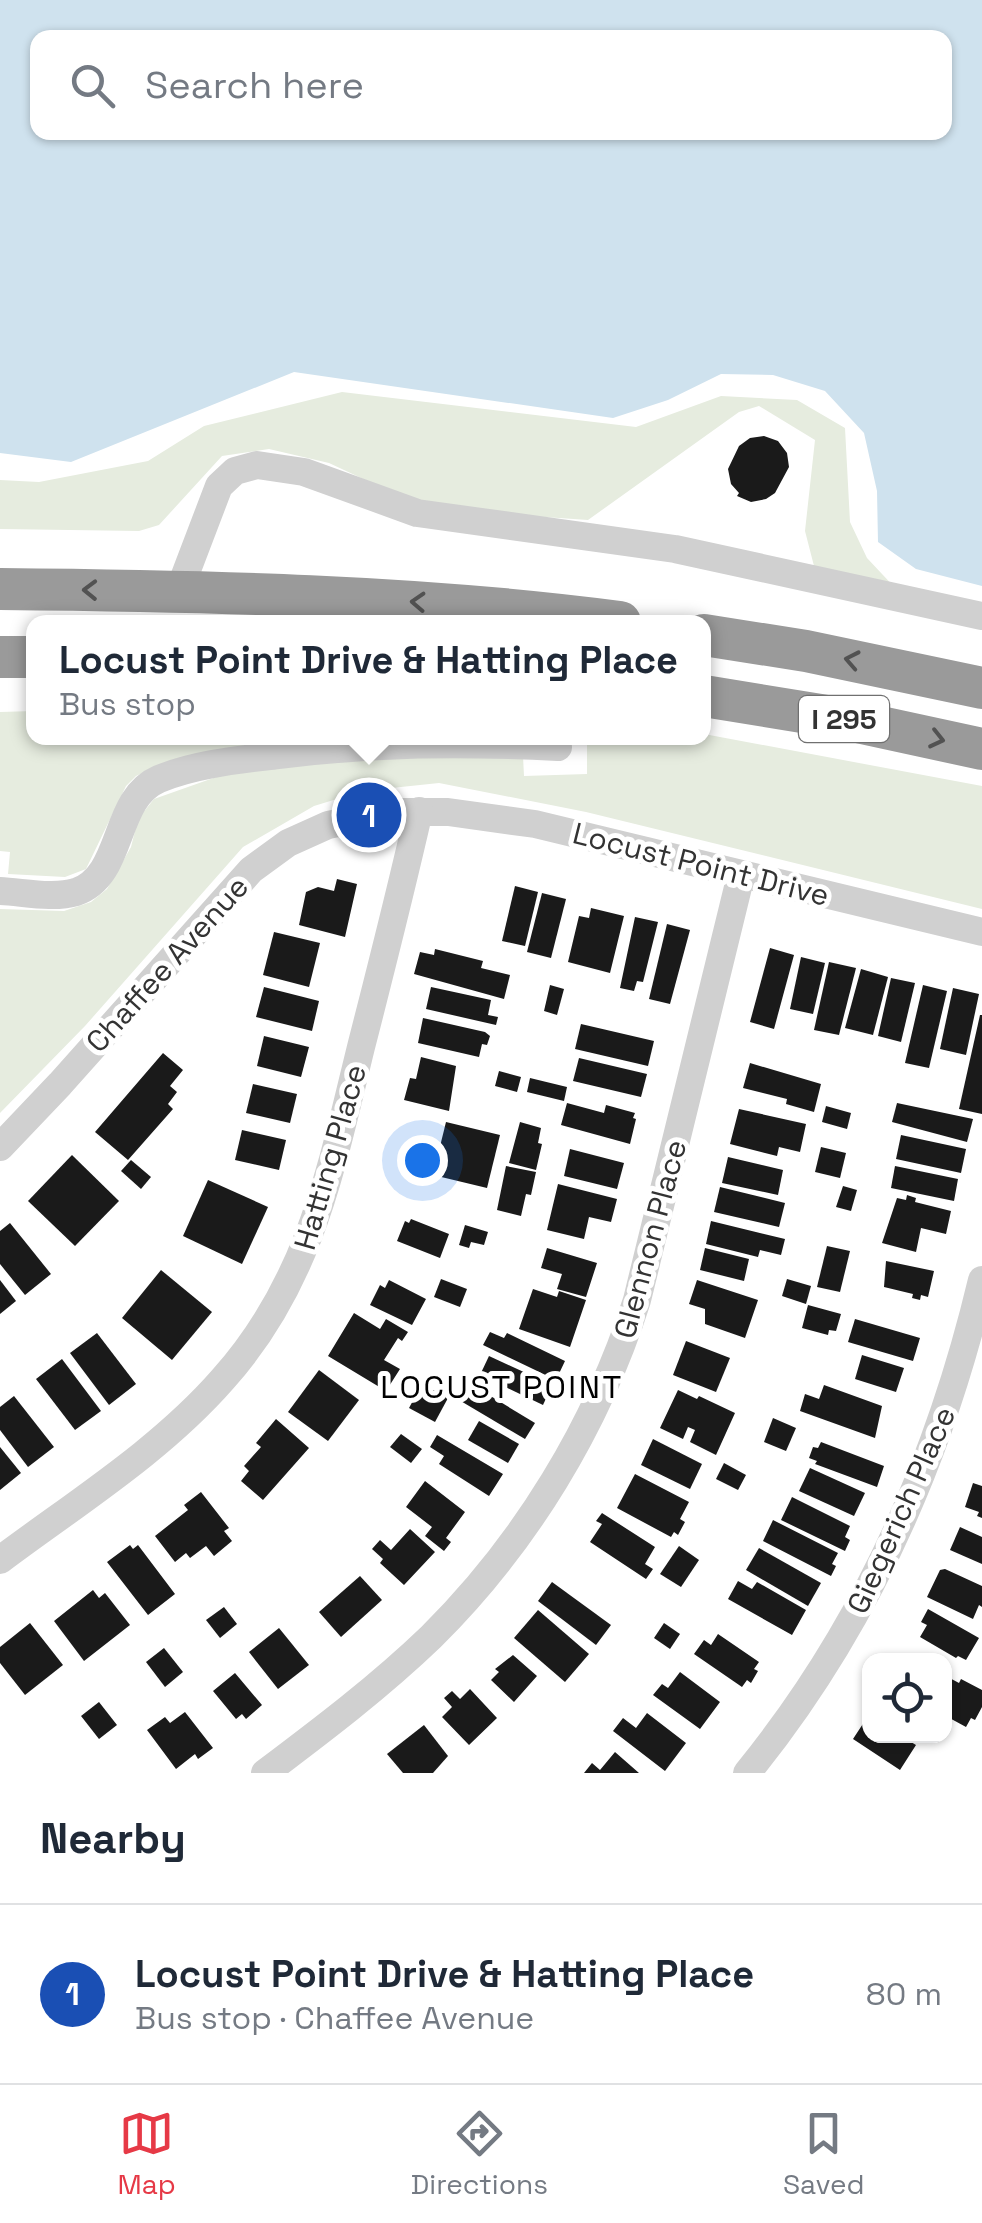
<!DOCTYPE html>
<html lang="en">
<head>
<meta charset="utf-8">
<style>
	body { margin:0; font-family:"Space Grotesk",sans-serif; background:#f6f6f7; color:#1f2937 }
	.controls { position:absolute; right:30px; bottom:30px; display:grid; overflow:hidden; border-radius:20px; box-shadow:0 2px 8px #0004 }
	.controls button { width:90px; height:90px; display:grid; place-items:center; padding:0; border:0; border-bottom:2px solid #e0e1e3; background:#fff; color:#1f2937; font:50px sans-serif }
	.you { position:absolute; left:422px; top:1160px; width:35px; height:35px; margin:-25px; border:8px solid #fff; border-radius:50%; background:#1a73e8; box-shadow:0 0 0 15px #1a73e833 }
	.badge { display:grid; place-items:center; width:65px; height:65px; border-radius:50%; background:#e63946; color:#fff; font-size:32px; font-weight:700 }
	.pin { position:absolute; translate:-50% -50%; border:5px solid #fff; box-shadow:0 2px 10px #0006 }
	.popup { position:absolute; left:26px; top:615px; width:685px; height:130px; box-sizing:border-box; display:grid; place-content:center; border-radius:20px; background:#fff; filter:drop-shadow(0 2px 8px #0005); font-size:32px; white-space:nowrap; color:#747a83 }
	.popup b { font-size:38px; color:#1f2937 }
	.popup::after { content:''; position:absolute; left:50%; top:100%; margin-left:-20px; border:20px solid transparent; border-top-color:#fff }
	.list { margin:0; padding:0; list-style:none }
	h2 { display:flex; justify-content:space-between; align-items:center; height:130px; margin:0; padding:0 40px; font-size:42px }
	h2 small { font-size:32px; font-weight:400; color:#747a83 }
	.list li { display:grid; grid-template-columns:65px 1fr auto; gap:30px; align-items:center; box-sizing:border-box; height:180px; padding:0 40px; border-top:2px solid #e0e1e3 }
	.list b { display:block; font-size:38px; white-space:nowrap }
	.list p { margin:0; font-size:32px; white-space:nowrap; color:#747a83 }
	.list em { font-size:32px; font-style:normal; color:#747a83 }
	.icon { flex:none; width:55px; height:55px; fill:none; stroke:currentColor; stroke-width:2; stroke-linecap:round; stroke-linejoin:round }
	.map { position:relative; flex:none; width:982px; height:1773px; overflow:hidden }
	.search { position:absolute; background:#fff; box-shadow:0 2px 8px #0004; left:30px; right:30px; top:30px; height:110px; display:flex; align-items:center; gap:25px; box-sizing:border-box; padding:0 35px; border-radius:20px; color:#747a83; font-size:38px }
	.sheet { height:310px; background:#fff }
	nav { display:flex; justify-content:space-around; align-items:center; box-sizing:border-box; height:140px; border-top:2px solid #e0e1e3; background:#fff; font-size:28px; color:#747a83 }
	nav a { display:grid; justify-items:center; gap:5px }
	nav .on { color:#e63946 }
	.map>svg:first-child { display:block }
	.green { fill:#e6ecdf }
	.water { fill:#cfe2ee; fill-rule:evenodd }
	.building { fill:#1a1a1a }
	.lines { fill:none; stroke-linecap:round; stroke-linejoin:round }
	.minor { stroke:#d0d0d0; stroke-width:28 }
	.highway { stroke:#9a9a9a; stroke-width:42 }
	.oneway { stroke:#525252 }
	.labels { text-anchor:middle; dominant-baseline:central; stroke-width:10; stroke-linejoin:round; paint-order:stroke }
	.shield { fill:#fff; stroke:#707070; stroke-width:2.5 }
	.shield-label { font-size:28px; font-weight:bold; fill:#333 }
	.street-label { font-size:30px; fill:#333; stroke:#fff }
	.neighbourhood-label { font-size:32px; letter-spacing:2.5px; fill:#000; stroke:#fff }
</style>
</head>
<body>
<div class="map">
<svg width="982" height="1773" viewBox="0 0 982 1773">
	<rect width="100%" height="100%" fill="#fff"/>
	<g class="green">
		<path d="M 342,392 L 636,427 L 721,396 L 797,400 L 845,428 L 850,522 L 867,558 L 898,591 L 814,566 L 805,531 L 815,440 L 759,406 L 739,412 L 588,520 L 470,512 L 404,498 L 329,463 L 269,449 L 222,456 L 159,525 L 139,531 L 0,529 L 0,480 L 39,482 L 148,461 L 204,426 Z"/>
		<path d="M 34,711 L 34,738 L 379,738 L 156,767 L 136,776 L 126,786 L 86,869 L 65,877 L 8,874 L 10,852 L 0,851 L 0,712 Z"/>
		<path d="M 704,734 L 982,786 L 982,909 L 586,812 L 439,783 L 363,791 L 314,806 L 243,847 L 85,1026 L 0,1113 L 0,909 L 64,911 L 91,902 L 107,889 L 131,847 L 138,819 L 154,799 L 236,770 L 353,755 L 523,756 L 524,776 L 587,774 L 587,741 L 537,738 L 704,738 Z"/>
	</g>
	<path class="water" d="M 0,0 L 982,0 L 982,586 L 916,569 L 878,542 L 877,491 L 864,433 L 825,391 L 773,375 L 721,374 L 668,400 L 613,418 L 294,372 L 71,462 L 0,453 ZM 38,38 L 944,38 L 944,132 L 38,132 Z"/>
	<g class="building">
		<path d="M 764,436 L 778,441 L 787,453 L 789,467 L 775,493 L 766,499 L 751,502 L 737,496 L 739,493 L 731,484 L 728,469 L 739,446 L 750,438 Z"/>
		<path d="M 337,879 L 357,884 L 345,937 L 299,925 L 306,892 L 318,887 L 334,891 Z"/>
		<path d="M 515,886 L 538,892 L 525,946 L 502,941 Z"/>
		<path d="M 542,893 L 566,899 L 551,958 L 527,952 Z"/>
		<path d="M 591,908 L 624,916 L 610,973 L 568,962 L 579,916 L 589,918 Z"/>
		<path d="M 635,917 L 658,922 L 643,982 L 637,981 L 634,991 L 620,988 Z"/>
		<path d="M 667,924 L 690,930 L 670,1004 L 649,999 Z"/>
		<path d="M 274,932 L 320,943 L 309,987 L 263,975 Z"/>
		<path d="M 770,948 L 794,955 L 774,1029 L 750,1022 Z"/>
		<path d="M 435,949 L 483,961 L 481,968 L 510,975 L 504,999 L 414,974 L 420,952 L 434,955 Z"/>
		<path d="M 801,957 L 825,963 L 813,1014 L 790,1009 Z"/>
		<path d="M 829,962 L 856,968 L 839,1035 L 814,1030 Z"/>
		<path d="M 861,969 L 888,977 L 873,1035 L 845,1028 Z"/>
		<path d="M 891,978 L 915,983 L 901,1042 L 878,1036 Z"/>
		<path d="M 550,985 L 564,989 L 557,1015 L 544,1011 Z"/>
		<path d="M 923,985 L 947,991 L 929,1068 L 905,1063 Z"/>
		<path d="M 264,987 L 319,1001 L 312,1031 L 256,1017 Z"/>
		<path d="M 431,987 L 491,1000 L 488,1015 L 498,1017 L 496,1025 L 426,1009 Z"/>
		<path d="M 953,988 L 979,994 L 966,1055 L 940,1049 Z"/>
		<path d="M 980,1015 L 982,1015 L 982,1114 L 959,1109 Z"/>
		<path d="M 423,1018 L 485,1032 L 490,1036 L 487,1045 L 482,1044 L 479,1057 L 418,1043 Z"/>
		<path d="M 581,1024 L 654,1041 L 648,1066 L 575,1049 Z"/>
		<path d="M 264,1036 L 309,1047 L 301,1077 L 257,1066 Z"/>
		<path d="M 163,1053 L 183,1070 L 170,1086 L 177,1092 L 168,1104 L 173,1109 L 128,1160 L 95,1132 Z"/>
		<path d="M 421,1057 L 456,1066 L 449,1111 L 404,1100 L 410,1078 L 416,1079 Z"/>
		<path d="M 579,1058 L 647,1074 L 641,1097 L 573,1081 Z"/>
		<path d="M 750,1063 L 821,1084 L 814,1112 L 786,1104 L 787,1099 L 743,1088 Z"/>
		<path d="M 499,1071 L 521,1077 L 517,1092 L 495,1086 Z"/>
		<path d="M 530,1078 L 567,1087 L 564,1101 L 527,1092 Z"/>
		<path d="M 253,1084 L 297,1094 L 290,1123 L 246,1113 Z"/>
		<path d="M 567,1103 L 604,1113 L 606,1105 L 635,1113 L 633,1118 L 636,1119 L 630,1144 L 561,1125 Z"/>
		<path d="M 897,1103 L 973,1119 L 967,1142 L 892,1122 Z"/>
		<path d="M 826,1106 L 851,1113 L 847,1129 L 822,1122 Z"/>
		<path d="M 739,1109 L 806,1124 L 800,1152 L 779,1147 L 777,1156 L 730,1144 Z"/>
		<path d="M 446,1122 L 500,1135 L 487,1188 L 433,1175 Z"/>
		<path d="M 520,1122 L 541,1128 L 538,1143 L 542,1144 L 536,1170 L 509,1163 Z"/>
		<path d="M 242,1130 L 286,1140 L 279,1170 L 235,1160 Z"/>
		<path d="M 901,1135 L 966,1149 L 961,1173 L 896,1159 Z"/>
		<path d="M 821,1147 L 846,1153 L 840,1178 L 815,1172 Z"/>
		<path d="M 570,1149 L 624,1163 L 617,1189 L 564,1176 Z"/>
		<path d="M 72,1155 L 119,1201 L 75,1246 L 28,1201 Z"/>
		<path d="M 728,1157 L 783,1170 L 778,1195 L 722,1183 Z"/>
		<path d="M 131,1160 L 151,1177 L 141,1189 L 121,1171 Z"/>
		<path d="M 506,1166 L 536,1172 L 531,1195 L 526,1194 L 521,1216 L 497,1210 Z"/>
		<path d="M 895,1166 L 958,1179 L 954,1201 L 891,1188 Z"/>
		<path d="M 208,1180 L 268,1207 L 242,1264 L 183,1236 Z"/>
		<path d="M 558,1184 L 617,1199 L 611,1222 L 589,1217 L 584,1239 L 547,1230 Z"/>
		<path d="M 843,1186 L 857,1190 L 851,1211 L 836,1207 Z"/>
		<path d="M 720,1187 L 785,1203 L 779,1227 L 714,1212 Z"/>
		<path d="M 907,1195 L 916,1198 L 915,1202 L 951,1211 L 946,1234 L 921,1228 L 916,1252 L 882,1243 L 897,1198 L 906,1200 Z"/>
		<path d="M 411,1219 L 449,1234 L 440,1258 L 397,1241 L 405,1221 L 409,1223 Z"/>
		<path d="M 711,1221 L 785,1239 L 781,1255 L 760,1250 L 758,1257 L 706,1244 Z"/>
		<path d="M 10,1223 L 51,1274 L 25,1295 L 0,1264 L 0,1231 Z"/>
		<path d="M 465,1225 L 488,1232 L 484,1245 L 471,1242 L 469,1248 L 459,1245 Z"/>
		<path d="M 827,1246 L 850,1251 L 840,1292 L 817,1287 Z"/>
		<path d="M 547,1248 L 597,1263 L 586,1297 L 557,1289 L 562,1274 L 541,1268 Z"/>
		<path d="M 705,1248 L 749,1259 L 744,1281 L 700,1270 Z"/>
		<path d="M 886,1261 L 934,1271 L 928,1297 L 921,1295 L 920,1300 L 912,1298 L 913,1294 L 884,1287 Z"/>
		<path d="M 161,1270 L 212,1312 L 172,1360 L 122,1318 Z"/>
		<path d="M 441,1279 L 467,1289 L 460,1307 L 434,1297 Z"/>
		<path d="M 787,1279 L 811,1286 L 806,1304 L 782,1296 Z"/>
		<path d="M 0,1280 L 16,1301 L 0,1314 Z"/>
		<path d="M 389,1280 L 426,1299 L 412,1325 L 370,1305 L 380,1285 L 385,1288 Z"/>
		<path d="M 697,1280 L 758,1300 L 745,1338 L 705,1324 L 705,1309 L 689,1304 Z"/>
		<path d="M 533,1289 L 557,1297 L 559,1291 L 586,1300 L 570,1347 L 519,1329 Z"/>
		<path d="M 808,1305 L 841,1314 L 836,1331 L 829,1330 L 828,1335 L 802,1328 Z"/>
		<path d="M 354,1313 L 380,1329 L 386,1319 L 408,1332 L 402,1341 L 398,1338 L 384,1360 L 400,1369 L 386,1391 L 328,1356 Z"/>
		<path d="M 855,1319 L 920,1338 L 913,1361 L 848,1342 Z"/>
		<path d="M 490,1332 L 504,1338 L 507,1333 L 565,1361 L 556,1380 L 483,1345 Z"/>
		<path d="M 97,1333 L 136,1384 L 109,1405 L 70,1353 Z"/>
		<path d="M 686,1341 L 730,1358 L 716,1392 L 673,1375 Z"/>
		<path d="M 862,1355 L 904,1368 L 896,1392 L 855,1379 Z"/>
		<path d="M 489,1356 L 552,1385 L 543,1405 L 480,1375 Z"/>
		<path d="M 62,1359 L 101,1411 L 75,1430 L 36,1379 Z"/>
		<path d="M 319,1370 L 359,1400 L 328,1441 L 288,1412 Z"/>
		<path d="M 469,1383 L 535,1423 L 525,1439 L 459,1400 Z"/>
		<path d="M 422,1384 L 448,1398 L 435,1422 L 409,1408 Z"/>
		<path d="M 824,1385 L 882,1406 L 875,1438 L 800,1411 L 805,1394 L 819,1399 Z"/>
		<path d="M 678,1390 L 697,1399 L 699,1396 L 735,1413 L 716,1455 L 690,1442 L 695,1430 L 688,1427 L 683,1439 L 660,1428 Z"/>
		<path d="M 14,1396 L 54,1447 L 28,1467 L 0,1430 L 0,1407 Z"/>
		<path d="M 773,1418 L 796,1428 L 786,1451 L 764,1442 Z"/>
		<path d="M 276,1419 L 309,1448 L 263,1500 L 241,1481 L 249,1471 L 244,1466 L 261,1447 L 256,1443 Z"/>
		<path d="M 479,1421 L 519,1444 L 508,1463 L 468,1440 Z"/>
		<path d="M 401,1434 L 422,1449 L 411,1463 L 390,1447 Z"/>
		<path d="M 437,1435 L 503,1474 L 489,1496 L 439,1464 L 444,1456 L 430,1447 Z"/>
		<path d="M 653,1439 L 702,1464 L 690,1489 L 641,1465 Z"/>
		<path d="M 821,1442 L 884,1466 L 877,1487 L 815,1464 L 817,1461 L 809,1458 L 813,1447 L 818,1448 Z"/>
		<path d="M 0,1447 L 21,1473 L 0,1490 Z"/>
		<path d="M 724,1463 L 746,1475 L 738,1490 L 716,1479 Z"/>
		<path d="M 810,1468 L 865,1493 L 854,1516 L 799,1491 Z"/>
		<path d="M 635,1474 L 689,1502 L 680,1519 L 685,1522 L 678,1535 L 674,1532 L 671,1537 L 617,1508 Z"/>
		<path d="M 425,1481 L 465,1512 L 446,1538 L 451,1542 L 444,1551 L 425,1536 L 432,1527 L 406,1507 Z"/>
		<path d="M 973,1483 L 982,1486 L 982,1518 L 977,1516 L 979,1512 L 965,1507 Z"/>
		<path d="M 201,1492 L 229,1528 L 224,1531 L 232,1541 L 214,1556 L 206,1546 L 190,1558 L 186,1553 L 175,1562 L 155,1536 L 188,1510 L 184,1505 Z"/>
		<path d="M 792,1497 L 850,1526 L 845,1537 L 850,1540 L 845,1551 L 781,1520 Z"/>
		<path d="M 602,1513 L 655,1547 L 645,1564 L 653,1569 L 646,1579 L 590,1542 L 602,1524 L 596,1521 Z"/>
		<path d="M 773,1520 L 838,1553 L 832,1564 L 836,1566 L 831,1576 L 763,1541 Z"/>
		<path d="M 960,1527 L 982,1537 L 982,1564 L 950,1550 Z"/>
		<path d="M 410,1529 L 435,1552 L 404,1585 L 380,1563 L 383,1559 L 372,1549 L 380,1540 L 391,1550 Z"/>
		<path d="M 130,1545 L 133,1549 L 138,1545 L 175,1594 L 148,1615 L 107,1562 Z"/>
		<path d="M 679,1546 L 699,1560 L 681,1587 L 660,1574 Z"/>
		<path d="M 759,1548 L 821,1583 L 808,1606 L 746,1570 Z"/>
		<path d="M 945,1569 L 982,1586 L 982,1607 L 979,1605 L 973,1619 L 927,1597 L 940,1570 Z"/>
		<path d="M 360,1576 L 382,1600 L 341,1637 L 319,1612 Z"/>
		<path d="M 738,1581 L 752,1589 L 757,1582 L 806,1610 L 792,1635 L 728,1599 Z"/>
		<path d="M 552,1582 L 611,1625 L 596,1645 L 538,1601 Z"/>
		<path d="M 93,1590 L 99,1598 L 105,1593 L 130,1625 L 84,1661 L 54,1621 Z"/>
		<path d="M 224,1607 L 237,1624 L 220,1638 L 206,1620 Z"/>
		<path d="M 928,1609 L 979,1638 L 966,1660 L 958,1656 L 956,1658 L 920,1637 L 927,1625 L 921,1622 Z"/>
		<path d="M 538,1610 L 589,1654 L 565,1682 L 514,1638 Z"/>
		<path d="M 30,1623 L 63,1665 L 25,1695 L 0,1663 L 0,1647 Z"/>
		<path d="M 664,1623 L 680,1634 L 670,1649 L 654,1638 Z"/>
		<path d="M 279,1628 L 309,1665 L 278,1689 L 249,1652 Z"/>
		<path d="M 718,1634 L 759,1662 L 754,1669 L 758,1671 L 751,1683 L 747,1680 L 742,1687 L 694,1654 L 704,1640 L 711,1645 Z"/>
		<path d="M 164,1648 L 183,1672 L 165,1687 L 146,1662 Z"/>
		<path d="M 513,1655 L 537,1676 L 514,1702 L 491,1680 L 499,1672 L 495,1669 Z"/>
		<path d="M 680,1672 L 720,1702 L 700,1729 L 653,1695 L 662,1684 L 668,1688 Z"/>
		<path d="M 235,1673 L 262,1705 L 246,1719 L 242,1714 L 236,1719 L 213,1691 Z"/>
		<path d="M 944,1675 L 959,1683 L 961,1679 L 982,1690 L 982,1707 L 975,1720 L 971,1718 L 966,1727 L 944,1715 Z"/>
		<path d="M 470,1689 L 497,1718 L 469,1745 L 442,1717 L 452,1707 L 444,1698 L 452,1691 L 460,1699 Z"/>
		<path d="M 99,1702 L 117,1725 L 99,1739 L 81,1716 Z"/>
		<path d="M 185,1712 L 213,1748 L 198,1759 L 195,1754 L 176,1769 L 147,1730 L 165,1717 L 170,1723 Z"/>
		<path d="M 647,1713 L 686,1743 L 665,1771 L 613,1731 L 623,1718 L 636,1728 Z"/>
		<path d="M 870,1713 L 870,1736 L 901,1736 L 916,1745 L 900,1770 L 853,1739 Z"/>
		<path d="M 424,1725 L 448,1756 L 433,1773 L 403,1773 L 387,1754 Z"/>
		<path d="M 615,1752 L 639,1773 L 584,1773 L 592,1763 L 600,1770 Z"/>
	</g>
	<g class="lines">
		<g class="minor">
			<path d="M 179,591 L 219,486 L 235,471 L 257,465 L 304,472 L 417,513 L 675,549 L 982,616"/>
			<path d="M 0,891 C 23,892 53,899 76,892 C 125,875 112,799 159,779 C 195,764 238,760 278,755 C 376,743 459,742 558,747"/>
			<path d="M 0,1147 L 60,1084 L 251,870 L 288,843 L 328,825 L 392,812 L 448,812 L 535,824 L 982,932"/>
			<path d="M 0,1560 C 76,1503 160,1451 223,1379 C 310,1282 331,1169 361,1047 C 381,969 401,890 419,811"/>
			<path d="M 265,1773 C 322,1730 379,1687 431,1637 C 525,1544 597,1426 637,1300 L 741,875"/>
			<path d="M 747,1773 C 866,1627 939,1461 982,1280"/>
		</g>
		<g class="highway">
			<path d="M 0,589 C 207,591 414,595 620,622"/>
			<path d="M 704,635 L 806,651 L 982,688"/>
			<path d="M 0,657 L 34,657"/>
			<path d="M 704,696 L 839,718 L 982,749"/>
		</g>
	</g>
	<defs><path id="oneway-chevron" d="M-2-3.5L2.5 0L-2 3.5" fill="none" stroke-width="1.6" stroke-linecap="round" stroke-linejoin="round" transform="scale(2.5)"/></defs>
	<g class="oneway">
		<use href="#oneway-chevron" transform="translate(90 590) rotate(-179)"/>
		<use href="#oneway-chevron" transform="translate(418 602) rotate(-177)"/>
		<use href="#oneway-chevron" transform="translate(852 660) rotate(-169)"/>
		<use href="#oneway-chevron" transform="translate(937 739) rotate(13)"/>
	</g>
	<g class="labels">
		<rect class="shield" x="799" y="696" width="90" height="46" rx="8"/>
		<g class="shield-label">
			<text x="844" y="719">I 295</text>
		</g>
		<g class="street-label">
			<text transform="translate(701 864) rotate(14)">Locust Point Drive</text>
			<text transform="translate(167 964) rotate(-48)">Chaffee Avenue</text>
			<text transform="translate(330 1157) rotate(-74)">Hatting Place</text>
			<text transform="translate(650 1239) rotate(-75)">Glennon Place</text>
			<text transform="translate(901 1510) rotate(-66)">Giegerich Place</text>
		</g>
		<g class="neighbourhood-label">
			<text x="502" y="1387">LOCUST POINT</text>
		</g>
	</g>
</svg>
<div class="controls">
<button><svg class="icon" aria-label="locate" viewBox="0 0 24 24"><circle cx="12" cy="12" r="6"/><path d="M12 2v4M12 18v4M2 12h4M18 12h4"/></svg></button>
</div>
<div class="you"></div>
<div class="pin badge" style="left:369px;top:815px;background:#1a4fb4">1</div>
<div class="popup"><b>Locust Point Drive &amp; Hatting Place</b>Bus stop</div>
<div class="search"><svg class="icon" aria-label="search" viewBox="0 0 24 24"><circle cx="10" cy="10" r="6"/><path d="M15 15l6 6"/></svg>Search here</div>
</div>
<section class="sheet">
<h2>Nearby<small></small></h2>
<ul class="list">
<li><span class="badge" style="background:#1a4fb4">1</span><div><b>Locust Point Drive &amp; Hatting Place</b><p>Bus stop · Chaffee Avenue</p></div><em>80 m</em></li>
</ul>
</section>
<nav>
<a class="on"><svg class="icon" aria-label="map" viewBox="0 0 24 24"><path d="M3 6l6-2 6 2 6-2v14l-6 2-6-2-6 2zM9 4v14M15 6v14"/></svg>Map</a>
<a><svg class="icon" aria-label="directions" viewBox="0 0 24 24"><path d="M12 3l9 9-9 9-9-9zM9 14v-3h6M13 9l2 2-2 2"/></svg>Directions</a>
<a><svg class="icon" aria-label="saved" viewBox="0 0 24 24"><path d="M7 4h10v16l-5-4-5 4z"/></svg>Saved</a>
</nav>
</body>
</html>
